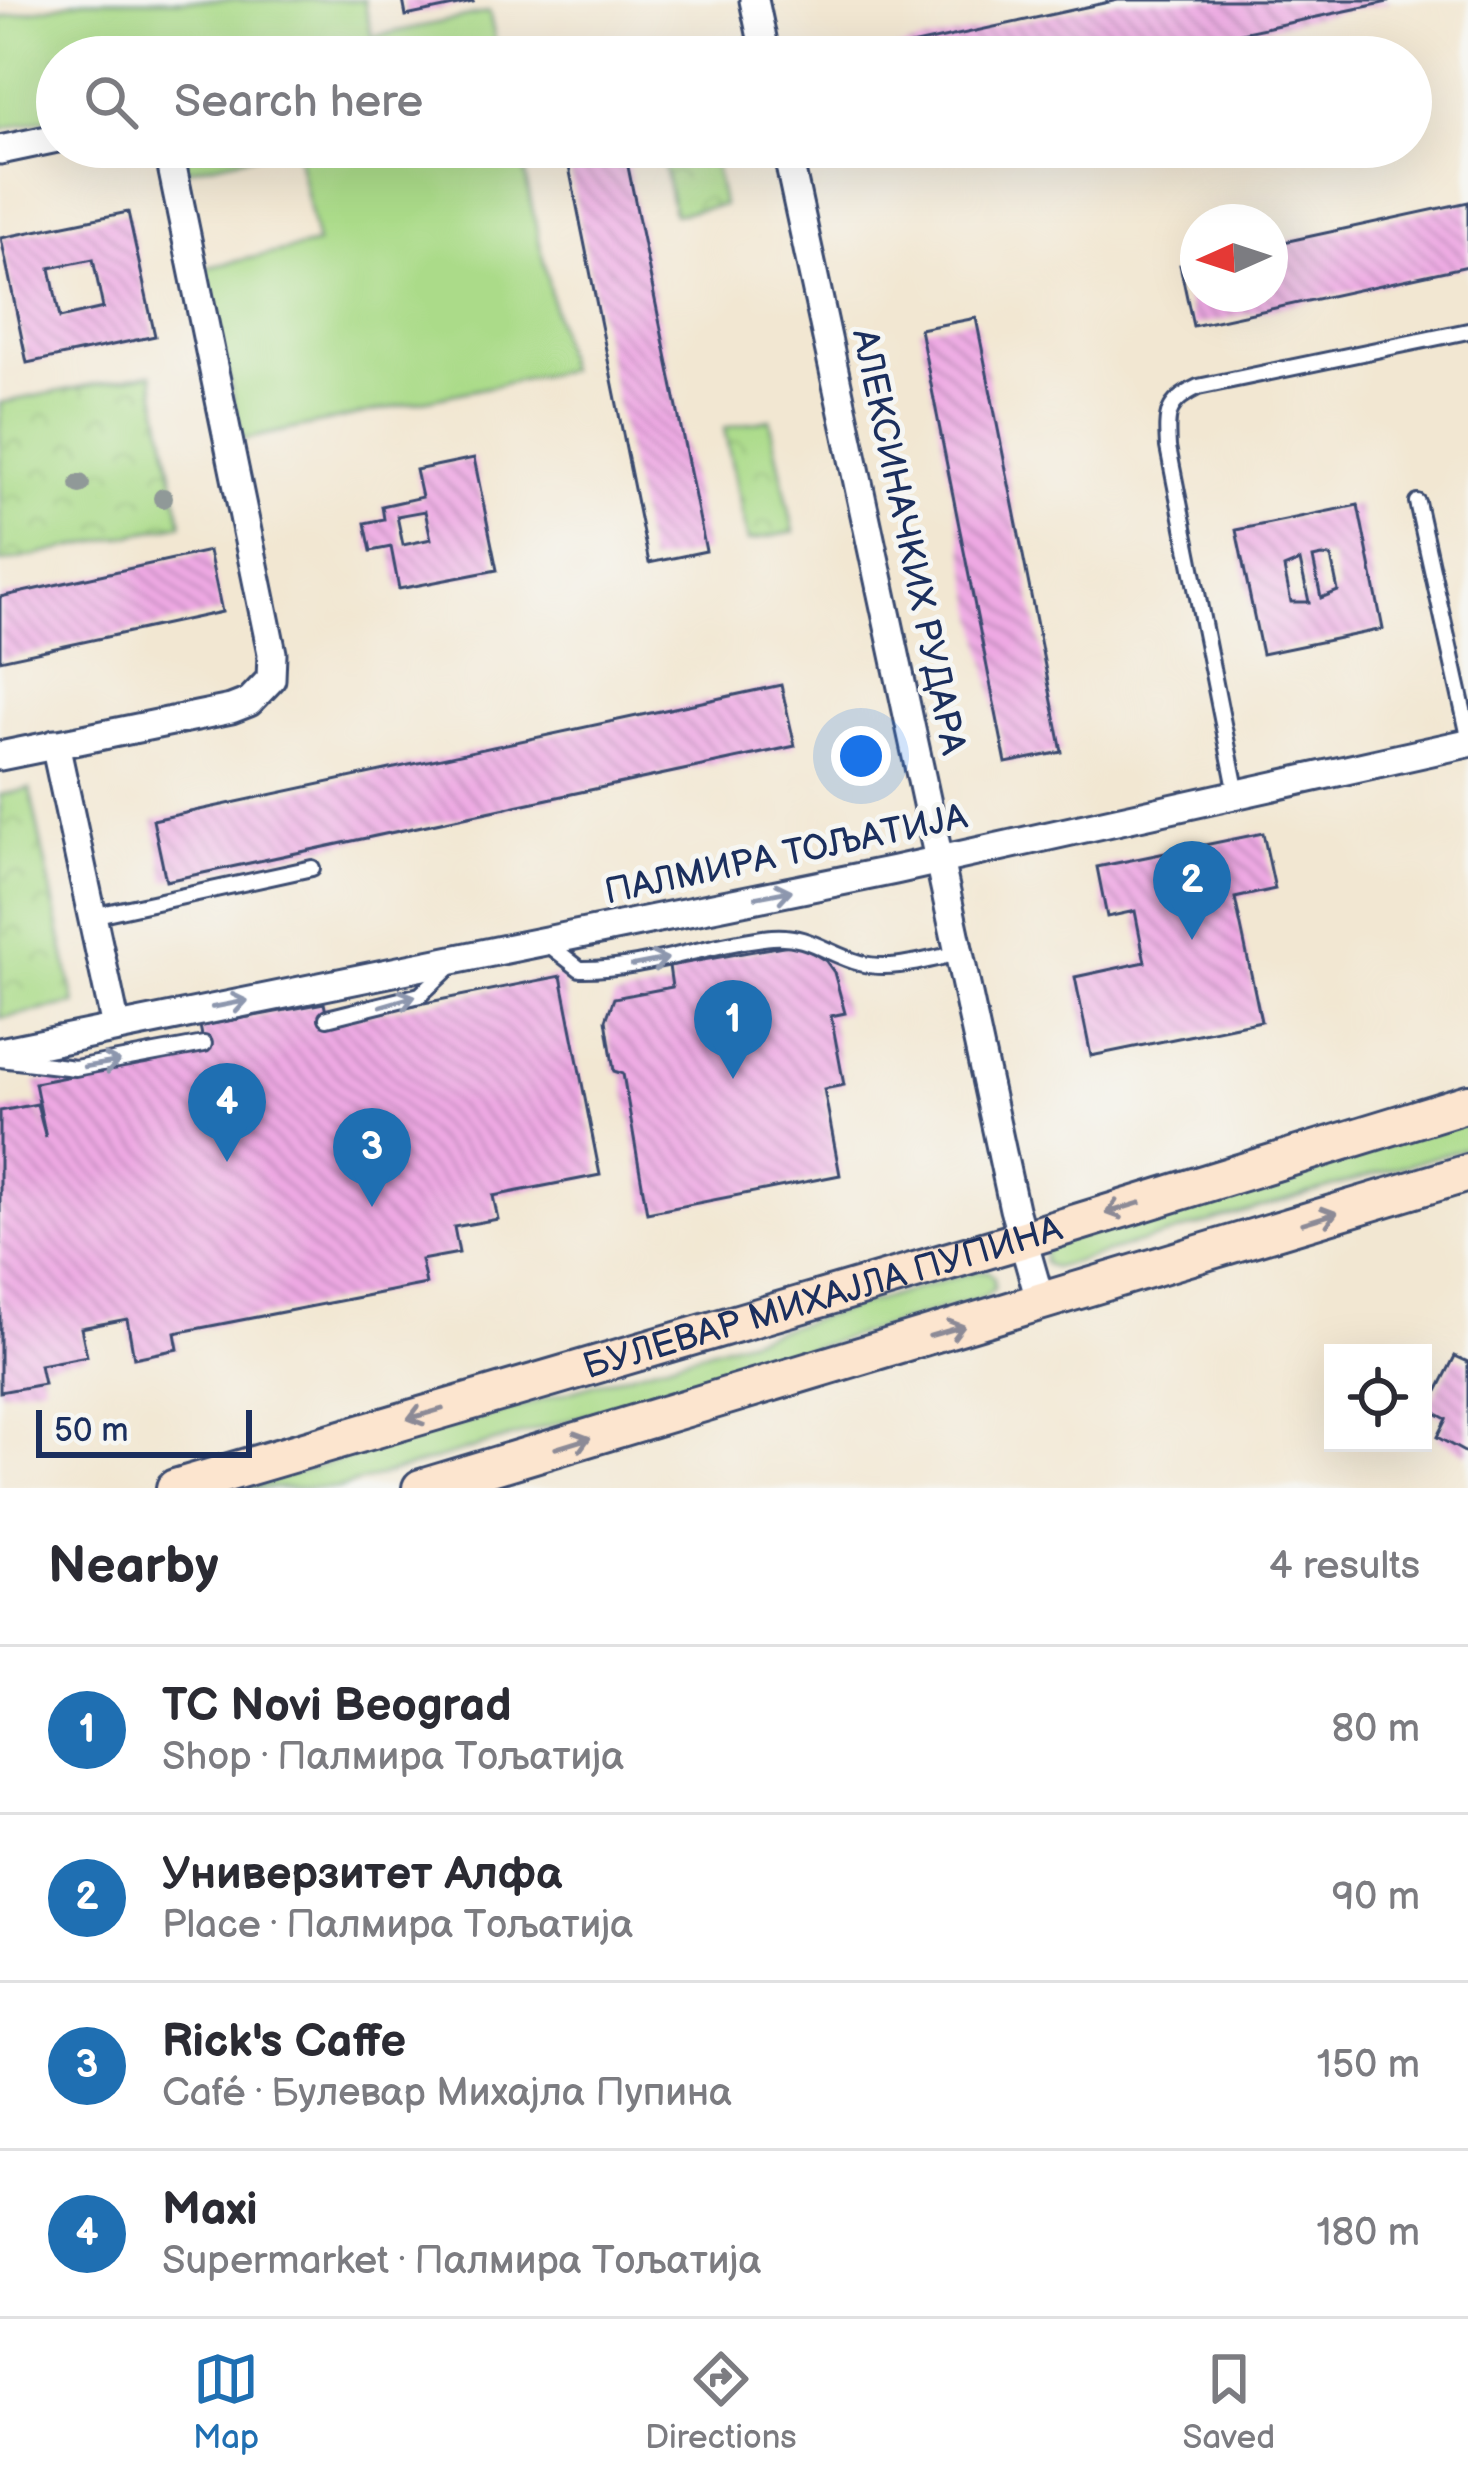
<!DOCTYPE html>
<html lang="en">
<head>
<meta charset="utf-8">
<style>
	body { margin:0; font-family:"Balsamiq Sans",sans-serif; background:#f7f7f7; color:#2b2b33 }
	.controls { position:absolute; right:36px; bottom:36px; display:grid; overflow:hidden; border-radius:0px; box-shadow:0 12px 48px #0002 }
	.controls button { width:108px; height:108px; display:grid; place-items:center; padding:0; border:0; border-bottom:3px solid #e1e1e2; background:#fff; color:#2b2b33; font:60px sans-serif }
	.compass { position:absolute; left:1180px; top:204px; width:108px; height:108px; border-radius:50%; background:#fff; box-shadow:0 12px 48px #0002; rotate:267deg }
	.scale { position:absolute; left:36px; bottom:30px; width:216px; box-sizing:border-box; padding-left:12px; border:6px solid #1b2f5e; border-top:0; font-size:33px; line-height:42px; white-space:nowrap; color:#1b2f5e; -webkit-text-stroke:9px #f6f6f2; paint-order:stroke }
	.you { position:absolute; left:861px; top:756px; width:42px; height:42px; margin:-30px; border:9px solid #fff; border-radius:50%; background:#1a73e8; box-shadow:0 0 0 18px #1a73e833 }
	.badge { display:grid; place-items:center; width:78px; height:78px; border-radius:50%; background:#1f6fb2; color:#fff; font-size:39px; font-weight:700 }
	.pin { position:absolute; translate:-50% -99px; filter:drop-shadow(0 3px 6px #0008) }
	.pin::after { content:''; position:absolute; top:63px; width:42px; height:36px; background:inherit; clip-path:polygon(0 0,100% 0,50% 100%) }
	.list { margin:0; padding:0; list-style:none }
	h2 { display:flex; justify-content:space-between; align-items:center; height:156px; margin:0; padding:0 48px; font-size:51px }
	h2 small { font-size:39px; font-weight:400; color:#7c7c81 }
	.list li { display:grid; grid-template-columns:78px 1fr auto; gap:36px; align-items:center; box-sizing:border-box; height:168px; padding:0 48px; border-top:3px solid #e1e1e2 }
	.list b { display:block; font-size:45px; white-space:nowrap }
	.list p { margin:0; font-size:39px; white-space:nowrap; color:#7c7c81 }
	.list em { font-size:39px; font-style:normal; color:#7c7c81 }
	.icon { flex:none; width:66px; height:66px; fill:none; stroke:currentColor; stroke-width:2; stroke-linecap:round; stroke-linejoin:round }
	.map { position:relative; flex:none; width:1468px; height:1488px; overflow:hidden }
	.search { position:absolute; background:#fff; box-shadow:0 12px 48px #0002; left:36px; right:36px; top:36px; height:132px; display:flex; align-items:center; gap:30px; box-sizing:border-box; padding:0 42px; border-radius:66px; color:#7c7c81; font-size:45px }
	.sheet { height:828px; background:#fff }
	nav { display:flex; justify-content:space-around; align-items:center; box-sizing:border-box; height:168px; border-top:3px solid #e1e1e2; background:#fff; font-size:33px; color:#7c7c81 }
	nav a { display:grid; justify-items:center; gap:6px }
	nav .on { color:#1f6fb2 }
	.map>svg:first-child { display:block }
	.green { fill:#abdb89; stroke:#638574; stroke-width:3 }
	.park { fill:url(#park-crowns); stroke:#638574; stroke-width:3 }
	.building { fill:url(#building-back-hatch); fill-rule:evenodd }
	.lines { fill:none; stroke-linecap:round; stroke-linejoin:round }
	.lane-casing { stroke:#3b4b6f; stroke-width:20 }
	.street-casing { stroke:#3b4b6f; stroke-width:33 }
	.secondary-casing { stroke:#3b4b6f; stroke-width:42 }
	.lane { stroke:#fff; stroke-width:14 }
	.street { stroke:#fff; stroke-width:27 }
	.secondary { stroke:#fce5cf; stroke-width:36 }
	.tree { fill:#909998 }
	.oneway { stroke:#8d97ae }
	.oneway2 { stroke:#8c8a96 }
	.labels { text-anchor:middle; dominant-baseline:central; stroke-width:10; stroke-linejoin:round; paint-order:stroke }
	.street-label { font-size:36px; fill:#1b2f5e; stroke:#f6f6f2 }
</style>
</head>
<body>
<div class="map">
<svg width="1468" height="1488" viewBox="0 0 1468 1488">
	<defs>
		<pattern id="park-crowns" width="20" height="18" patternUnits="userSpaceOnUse" patternTransform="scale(3)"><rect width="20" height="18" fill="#abdb89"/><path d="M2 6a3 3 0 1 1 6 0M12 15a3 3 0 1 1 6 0" fill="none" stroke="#93bc79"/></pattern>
		<pattern id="building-back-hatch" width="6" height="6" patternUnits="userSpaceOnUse" patternTransform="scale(3)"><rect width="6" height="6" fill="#eea9e3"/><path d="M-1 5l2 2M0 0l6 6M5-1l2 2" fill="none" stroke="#c08abb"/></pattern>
	</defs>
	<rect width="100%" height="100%" fill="#f6f6f2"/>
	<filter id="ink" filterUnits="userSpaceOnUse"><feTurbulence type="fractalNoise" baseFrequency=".00833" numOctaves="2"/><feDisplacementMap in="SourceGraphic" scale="24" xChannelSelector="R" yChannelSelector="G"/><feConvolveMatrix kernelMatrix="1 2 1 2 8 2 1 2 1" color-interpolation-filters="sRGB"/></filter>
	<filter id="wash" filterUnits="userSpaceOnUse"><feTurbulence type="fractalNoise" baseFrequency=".004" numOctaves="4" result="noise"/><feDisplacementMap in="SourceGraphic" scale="48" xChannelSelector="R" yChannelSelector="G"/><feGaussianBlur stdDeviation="2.7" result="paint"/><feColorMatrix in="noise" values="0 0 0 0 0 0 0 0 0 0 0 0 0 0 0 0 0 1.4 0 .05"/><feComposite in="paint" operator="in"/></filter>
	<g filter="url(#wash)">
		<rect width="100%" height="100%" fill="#f2e7d2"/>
		<g class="green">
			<path d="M 83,0 L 364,0 L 372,37 L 489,12 L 499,57 L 57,57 L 57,117 L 0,129 L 0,18 Z"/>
			<path d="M 182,147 L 291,147 L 187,170 Z"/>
			<path d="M 296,147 L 519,147 L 567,370 L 242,440 L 205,268 L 317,244 Z"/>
			<path d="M 1468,1120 L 1468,1147 L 1053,1268 L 1044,1263 L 1044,1253 L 1049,1244 Z"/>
			<path d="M 976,1271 L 988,1271 L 994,1278 L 994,1289 L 984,1297 L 339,1488 L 245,1488 Z"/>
		</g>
		<g class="park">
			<path d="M 660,147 L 711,147 L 723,205 L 674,214 Z"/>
			<path d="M 152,373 L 182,524 L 0,563 L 0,403 Z"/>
			<path d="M 770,419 L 794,532 L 748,541 L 724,428 Z"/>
			<path d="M 30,789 L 75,1004 L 0,1018 L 0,795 Z"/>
		</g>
		<g id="blocks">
			<g class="building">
				<path d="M 403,0 L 472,0 L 473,2 L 406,16 Z"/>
				<path d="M 1118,0 L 1388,0 L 1388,2 L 1127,57 L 856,57 Z"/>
				<path d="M 565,147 L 624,147 L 706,551 L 649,563 Z"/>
				<path d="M 1468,202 L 1468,266 L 1193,326 L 1180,265 L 1198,261 L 1198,294 L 1270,294 L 1270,245 Z"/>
				<path d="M 128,212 L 155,336 L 27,363 L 1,238 ZM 93,259 L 103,308 L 60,318 L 50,268 Z"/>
				<path d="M 976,318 L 1062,752 L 1006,763 L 920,329 Z"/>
				<path d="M 474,458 L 497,570 L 399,589 L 391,547 L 371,551 L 365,523 L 384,519 L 382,506 L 422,497 L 416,470 ZM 425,511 L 431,539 L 403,545 L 397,516 Z"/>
				<path d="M 1358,505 L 1383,629 L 1262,654 L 1236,530 ZM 1322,556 L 1331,557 L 1338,591 L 1321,598 L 1313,558 ZM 1300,561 L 1309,602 L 1291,602 L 1284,568 Z"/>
				<path d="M 209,551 L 222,612 L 0,660 L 0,597 Z"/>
				<path d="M 781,685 L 795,746 L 166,881 L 153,820 Z"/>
				<path d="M 1263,833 L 1275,889 L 1235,898 L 1261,1021 L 1091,1056 L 1075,977 L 1145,962 L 1135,911 L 1107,917 L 1097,867 Z"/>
				<path d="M 789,945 L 803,947 L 826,961 L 834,972 L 845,1013 L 831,1016 L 844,1085 L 824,1089 L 840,1175 L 647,1213 L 623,1074 L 614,1071 L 606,1020 L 614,998 L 672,987 L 669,966 Z"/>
				<path d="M 561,976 L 600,1175 L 493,1196 L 498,1219 L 454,1227 L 459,1253 L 421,1260 L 426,1284 L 175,1333 L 178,1349 L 134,1358 L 127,1319 L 81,1328 L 87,1356 L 40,1365 L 44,1384 L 0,1392 L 0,1111 L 37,1104 L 46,1138 L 35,1083 L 205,1050 L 200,1026 L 324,1003 L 328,1022 Z"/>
				<path d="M 1455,1356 L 1468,1362 L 1468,1454 L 1437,1437 L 1446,1419 L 1428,1409 Z"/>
			</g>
		</g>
	</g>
	<g filter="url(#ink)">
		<use href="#blocks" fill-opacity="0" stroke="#3b4b6f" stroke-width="3"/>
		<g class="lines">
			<g class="lane-casing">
				<g id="lane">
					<path d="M 1417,502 L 1468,732"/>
					<path d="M 1237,794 L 1168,447 C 1166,414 1166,402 1198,387 L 1468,331"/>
					<path d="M 92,916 L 312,868"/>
					<path d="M 548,944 L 580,969 C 646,970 708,943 772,937 C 808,934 827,954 860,963 C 890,972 929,959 960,953"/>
					<path d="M 327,1018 L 420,995 L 451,966"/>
					<path d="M 0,1059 L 75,1068 L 204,1044"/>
				</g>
			</g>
			<g class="street-casing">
				<g id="street">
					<path d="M 754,0 L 766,57"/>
					<path d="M 786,147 L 1014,1209 L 1041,1303"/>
					<path d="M 0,150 L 57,138"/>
					<path d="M 55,744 L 116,1027"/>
					<path d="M 0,756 L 231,709 L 249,702 L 271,679 L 272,653 L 168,147"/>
					<path d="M 0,1052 L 895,870 L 1468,743"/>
				</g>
			</g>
			<g class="secondary-casing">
				<g id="secondary">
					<path id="s1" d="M 175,1488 L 1021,1240 L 1468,1103"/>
					<path d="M 421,1488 L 1468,1173"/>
				</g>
			</g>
			<use href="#lane" class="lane"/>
			<use href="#street" class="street"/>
			<use href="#secondary" class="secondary"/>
		</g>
		<g class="tree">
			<circle cx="80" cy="484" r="10"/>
			<circle cx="163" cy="498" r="10"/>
		</g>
		<defs><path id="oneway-shaft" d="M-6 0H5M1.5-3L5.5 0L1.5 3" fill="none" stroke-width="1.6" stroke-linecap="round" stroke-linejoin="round" transform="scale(3)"/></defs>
		<g class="oneway">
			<use href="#oneway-shaft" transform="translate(774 894) rotate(-11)"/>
			<use href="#oneway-shaft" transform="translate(650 962) rotate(-11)"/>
			<use href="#oneway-shaft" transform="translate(398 1001) rotate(-16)"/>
			<use href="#oneway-shaft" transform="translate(230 1004) rotate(-11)"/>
			<use href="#oneway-shaft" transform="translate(102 1064) rotate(-9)"/>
		</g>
		<g class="oneway2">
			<use href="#oneway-shaft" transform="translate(1123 1208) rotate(163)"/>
			<use href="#oneway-shaft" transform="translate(1320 1218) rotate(-17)"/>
			<use href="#oneway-shaft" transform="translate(947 1331) rotate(-16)"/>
			<use href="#oneway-shaft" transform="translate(425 1414) rotate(164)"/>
			<use href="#oneway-shaft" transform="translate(573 1443) rotate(-17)"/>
		</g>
	</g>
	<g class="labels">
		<g class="street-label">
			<text transform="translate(908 542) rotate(78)">АЛЕКСИНАЧКИХ РУДАРА</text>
			<text transform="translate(786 855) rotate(-12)">ПАЛМИРА ТОЉАТИЈА</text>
			<text stroke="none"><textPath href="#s1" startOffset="675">БУЛЕВАР МИХАЈЛА ПУПИНА</textPath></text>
		</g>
	</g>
</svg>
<div class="controls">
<button><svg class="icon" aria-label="locate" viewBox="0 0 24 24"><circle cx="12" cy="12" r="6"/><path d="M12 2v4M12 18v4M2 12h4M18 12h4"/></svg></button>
</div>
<svg class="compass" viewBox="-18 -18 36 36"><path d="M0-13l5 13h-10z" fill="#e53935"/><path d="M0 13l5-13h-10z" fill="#7c7c81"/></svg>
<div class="scale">50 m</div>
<div class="you"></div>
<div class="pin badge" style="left:733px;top:1079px">1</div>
<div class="pin badge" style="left:1192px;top:940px">2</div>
<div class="pin badge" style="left:372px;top:1207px">3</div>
<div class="pin badge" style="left:227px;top:1162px">4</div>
<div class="search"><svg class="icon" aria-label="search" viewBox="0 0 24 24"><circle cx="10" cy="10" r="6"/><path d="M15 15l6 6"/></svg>Search here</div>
</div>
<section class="sheet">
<h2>Nearby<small>4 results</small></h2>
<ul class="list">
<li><span class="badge">1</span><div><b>TC Novi Beograd</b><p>Shop · Палмира Тољатија</p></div><em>80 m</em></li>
<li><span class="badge">2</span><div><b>Универзитет Алфа</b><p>Place · Палмира Тољатија</p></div><em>90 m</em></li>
<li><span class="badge">3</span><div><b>Rick's Caffe</b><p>Café · Булевар Михајла Пупина</p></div><em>150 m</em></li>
<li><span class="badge">4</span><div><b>Maxi</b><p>Supermarket · Палмира Тољатија</p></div><em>180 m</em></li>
</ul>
</section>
<nav>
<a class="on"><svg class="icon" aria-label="map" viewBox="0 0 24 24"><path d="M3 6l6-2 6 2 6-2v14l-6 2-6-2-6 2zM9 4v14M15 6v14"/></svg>Map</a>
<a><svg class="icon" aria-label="directions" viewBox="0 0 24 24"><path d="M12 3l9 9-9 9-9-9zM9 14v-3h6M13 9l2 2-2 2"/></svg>Directions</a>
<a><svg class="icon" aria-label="saved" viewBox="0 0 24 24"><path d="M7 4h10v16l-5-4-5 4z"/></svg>Saved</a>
</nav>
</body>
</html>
